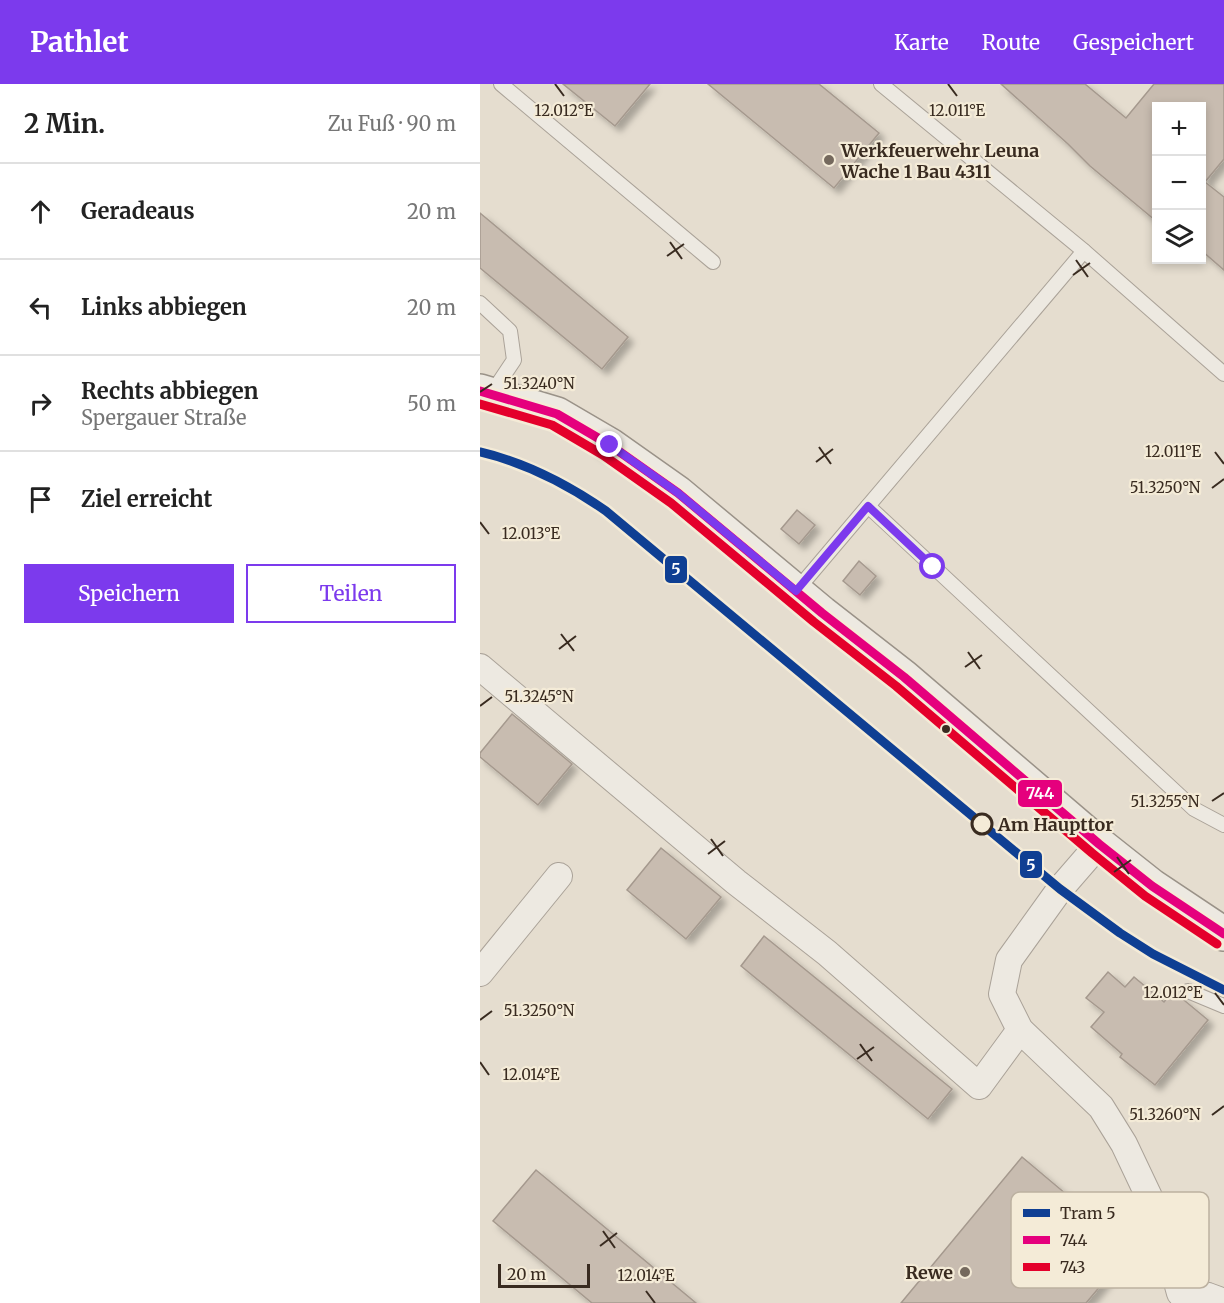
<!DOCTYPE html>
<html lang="de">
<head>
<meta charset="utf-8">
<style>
	body { margin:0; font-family:Merriweather,serif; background:#f6f6f6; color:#222 }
	.controls { position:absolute; right:18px; top:18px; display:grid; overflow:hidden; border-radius:0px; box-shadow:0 3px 9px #0003 }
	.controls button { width:54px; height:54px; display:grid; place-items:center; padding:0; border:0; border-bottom:2px solid #e0e0e0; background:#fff; color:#222; font:30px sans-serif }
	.scale { position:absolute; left:18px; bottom:15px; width:92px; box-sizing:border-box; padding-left:6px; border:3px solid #392b20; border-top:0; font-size:16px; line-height:21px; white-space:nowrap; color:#392b20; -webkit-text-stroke:4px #f4ebd7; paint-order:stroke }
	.stop { position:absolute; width:18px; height:18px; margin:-14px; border:4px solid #7c3aed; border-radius:50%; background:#fff }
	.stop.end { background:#7c3aed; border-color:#fff; box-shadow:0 2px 6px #0008 }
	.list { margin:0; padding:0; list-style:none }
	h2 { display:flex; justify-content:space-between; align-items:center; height:78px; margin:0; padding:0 24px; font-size:26px }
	h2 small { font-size:20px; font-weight:400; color:#767676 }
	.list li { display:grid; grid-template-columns:39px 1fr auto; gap:18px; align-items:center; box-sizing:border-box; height:96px; padding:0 24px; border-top:2px solid #e0e0e0 }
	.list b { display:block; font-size:22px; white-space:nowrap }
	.list p { margin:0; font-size:20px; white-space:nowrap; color:#767676 }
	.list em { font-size:20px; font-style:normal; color:#767676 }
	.actions { display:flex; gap:12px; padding:18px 24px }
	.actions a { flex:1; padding:14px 0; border:2px solid #7c3aed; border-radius:0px; text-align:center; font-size:21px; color:#7c3aed }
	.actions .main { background:#7c3aed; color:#fff }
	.icon { flex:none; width:33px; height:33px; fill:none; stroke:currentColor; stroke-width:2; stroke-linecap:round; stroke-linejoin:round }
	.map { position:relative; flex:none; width:744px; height:1219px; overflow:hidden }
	header { display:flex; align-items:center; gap:36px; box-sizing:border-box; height:84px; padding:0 30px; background:#7c3aed; color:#fff }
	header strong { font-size:28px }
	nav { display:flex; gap:33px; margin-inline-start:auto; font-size:21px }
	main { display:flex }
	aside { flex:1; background:#fff }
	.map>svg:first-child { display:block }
	.building { fill:#c8bcb0; stroke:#a5998e; stroke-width:1.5; filter:url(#shadow) }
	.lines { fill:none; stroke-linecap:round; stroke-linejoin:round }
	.service-casing { stroke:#aaa298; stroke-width:16 }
	.minor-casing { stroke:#aaa298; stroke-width:28 }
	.secondary-casing { stroke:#9a9288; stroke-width:36 }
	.service { stroke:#ede9e1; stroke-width:14 }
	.minor { stroke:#ede9e1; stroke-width:26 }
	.secondary { stroke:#ede9e1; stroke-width:33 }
	.bus-1-casing { stroke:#f4ebd7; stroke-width:14 }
	.bus-2-casing { stroke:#f4ebd7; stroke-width:14 }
	.bus-1 { stroke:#e5007d; stroke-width:9 }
	.bus-2 { stroke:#e4002b; stroke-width:9 }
	.tram-1-casing { stroke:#f4ebd7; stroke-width:14 }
	.tram-1 { stroke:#0f3f93; stroke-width:9 }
	.route { stroke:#7c3aed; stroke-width:8 }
	.ticks { fill:none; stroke:#392b20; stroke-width:2 }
	.poi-dot { fill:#75695d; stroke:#f4ebd7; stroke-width:2 }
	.bus-dot { fill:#392b20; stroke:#f4ebd7; stroke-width:2 }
	.stop-dot { fill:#f4ebd7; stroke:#392b20; stroke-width:3 }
	.labels { text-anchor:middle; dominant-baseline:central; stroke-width:4.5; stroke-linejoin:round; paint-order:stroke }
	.poi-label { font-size:18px; font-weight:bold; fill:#392b20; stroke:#f4ebd7; text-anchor:start }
	.stop-label { font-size:18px; font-weight:bold; fill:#392b20; stroke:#f4ebd7; text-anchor:start }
	.key { fill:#f4ebd7; stroke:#bcb1a0; stroke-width:1.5 }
	.key-label { font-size:16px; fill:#392b20 }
	.ticks-label { font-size:15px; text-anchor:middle; fill:#392b20; stroke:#f4ebd7; stroke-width:4.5; stroke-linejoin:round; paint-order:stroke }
	.line-badge { stroke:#f4ebd7; stroke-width:2 }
	.badge-label { font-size:16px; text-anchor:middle; font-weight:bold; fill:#fff }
</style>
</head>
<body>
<header>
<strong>Pathlet</strong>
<nav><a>Karte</a><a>Route</a><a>Gespeichert</a></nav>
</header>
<main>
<aside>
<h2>2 Min.<small>Zu Fuß · 90 m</small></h2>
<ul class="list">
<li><svg class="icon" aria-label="ahead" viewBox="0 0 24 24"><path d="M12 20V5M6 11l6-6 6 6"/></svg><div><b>Geradeaus</b></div><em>20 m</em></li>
<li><svg class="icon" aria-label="left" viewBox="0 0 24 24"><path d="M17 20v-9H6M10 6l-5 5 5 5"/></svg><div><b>Links abbiegen</b></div><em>20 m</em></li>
<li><svg class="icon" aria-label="right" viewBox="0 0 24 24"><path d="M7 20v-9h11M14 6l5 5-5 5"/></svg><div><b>Rechts abbiegen</b><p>Spergauer Straße</p></div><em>50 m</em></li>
<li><svg class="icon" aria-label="arrive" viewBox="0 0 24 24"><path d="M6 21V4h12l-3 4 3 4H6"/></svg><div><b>Ziel erreicht</b></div></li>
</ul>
<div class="actions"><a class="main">Speichern</a><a>Teilen</a></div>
</aside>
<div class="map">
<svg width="744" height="1219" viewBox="0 0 744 1219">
	<defs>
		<filter id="shadow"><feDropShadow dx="5.5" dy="5.5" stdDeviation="3" flood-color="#0004"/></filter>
	</defs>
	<rect width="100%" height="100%" fill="#e5ddcf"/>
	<g class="building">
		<path d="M 83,0 L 170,0 L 135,42 Z"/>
		<path d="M 228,0 L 339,0 L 399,49 L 354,104 Z"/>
		<path d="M 521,0 L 605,0 L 646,34 L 674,0 L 744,0 L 744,75 L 725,98 L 744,113 L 744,186 L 722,167 L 722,22 L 676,22 L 676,137 L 610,82 L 588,60 Z"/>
		<path d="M 0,129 L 148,253 L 122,285 L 0,184 Z"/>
		<path d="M 317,426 L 335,441 L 319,460 L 301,445 Z"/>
		<path d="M 379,477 L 396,492 L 380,511 L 363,497 Z"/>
		<path d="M 32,630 L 92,680 L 58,721 L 0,673 L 0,669 Z"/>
		<path d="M 181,764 L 241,813 L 206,855 L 147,806 Z"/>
		<path d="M 284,852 L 472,1005 L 448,1035 L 261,882 Z"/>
		<path d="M 628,888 L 645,903 L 654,893 L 684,918 L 693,907 L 728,936 L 675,1001 L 640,973 L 642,970 L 611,943 L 624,928 L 606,914 Z"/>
		<path d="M 542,1073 L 586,1110 L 567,1133 L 633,1187 L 606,1219 L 421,1219 Z"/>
		<path d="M 56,1086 L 216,1219 L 112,1219 L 13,1137 Z"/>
	</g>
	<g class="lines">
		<g class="service-casing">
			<g id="service">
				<path d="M 21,0 L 233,178"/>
				<path d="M 401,0 L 604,167 L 744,290"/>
				<path d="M 0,219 L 30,247 L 34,276 L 12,309"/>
				<path d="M 388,422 L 714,725 L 744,741"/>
				<path d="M 316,507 L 604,167"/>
				<path d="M 708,907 L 744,922"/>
			</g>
		</g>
		<g class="minor-casing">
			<g id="minor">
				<path d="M 0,583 L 256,798 L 347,869 L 499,1002 L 540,946"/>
				<path d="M 619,760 L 580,805 L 529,876 L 522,910 L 540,946 L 621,1023 L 644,1060 L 680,1136 L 700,1209 L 728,1212 L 744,1218"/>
				<path d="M 0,889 L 79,792"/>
			</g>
		</g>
		<g class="secondary-casing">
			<path id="secondary" d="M 0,307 L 77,330 L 130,361 L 198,409 L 342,529 L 424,593 L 619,760 L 672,802 L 744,850"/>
		</g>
		<use href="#service" class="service"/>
		<use href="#minor" class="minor"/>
		<use href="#secondary" class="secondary"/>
		<g class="bus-1-casing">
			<path id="bus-1" d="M 0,307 L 77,330 L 130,361 L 198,409 L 342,529 L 424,593 L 619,760 L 672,802 L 744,850"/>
		</g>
		<g class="bus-2-casing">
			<path id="bus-2" d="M 0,320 L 72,341 L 123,371 L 191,419 L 334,538 L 416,602 L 612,769 L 665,812 L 737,860"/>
		</g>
		<use href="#bus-1" class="bus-1"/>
		<use href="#bus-2" class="bus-2"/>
		<g class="tram-1-casing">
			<path id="tram-1" d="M 0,368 C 47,379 87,400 126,427 L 580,805 L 640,849 L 673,870 L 744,906"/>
		</g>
		<use href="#tram-1" class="tram-1"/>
	</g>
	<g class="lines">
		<path class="route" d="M 130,361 L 198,409 L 316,507 L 388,422 L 453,483"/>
	</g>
	<path class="ticks" d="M 75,0 L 84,12M 468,0 L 477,12M 190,158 L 202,175M 187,172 L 204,160M 596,176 L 608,193M 593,191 L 610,179M 0,308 L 12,300M 339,363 L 351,380M 735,368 L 744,380M 336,378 L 353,365M 732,404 L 744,395M 0,438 L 9,450M 81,550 L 94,567M 79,565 L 96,552M 488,568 L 500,585M 485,583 L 502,571M 0,622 L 12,613M 732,717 L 744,709M 231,755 L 243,772M 228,770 L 245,757M 637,773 L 649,790M 634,788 L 651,776M 735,909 L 744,921M 0,936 L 12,927M 380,960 L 392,977M 377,975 L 394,963M 0,978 L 9,991M 732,1031 L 744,1022M 123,1147 L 135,1164M 120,1162 L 137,1149M 166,1207 L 175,1219"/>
	<g class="poi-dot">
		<circle cx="349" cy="76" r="6"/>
		<circle cx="485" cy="1188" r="6"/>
	</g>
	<circle class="bus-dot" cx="466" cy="645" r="5"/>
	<circle class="stop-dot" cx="502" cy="740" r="10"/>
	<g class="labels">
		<g class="poi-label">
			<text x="361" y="66">Werkfeuerwehr Leuna<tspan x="361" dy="21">Wache 1 Bau 4311</tspan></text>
			<text x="473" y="1188" text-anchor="end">Rewe</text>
		</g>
		<g class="stop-label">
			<text x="518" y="740">Am Haupttor</text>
		</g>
	</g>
	<rect x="531" y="1108" width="198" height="96" rx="9" class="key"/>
	<rect x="543" y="1125" width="27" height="8" fill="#0f3f93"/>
	<rect x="543" y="1152" width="27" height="8" fill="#e5007d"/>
	<rect x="543" y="1179" width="27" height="8" fill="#e4002b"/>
	<g class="key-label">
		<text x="580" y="1135">Tram 5</text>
		<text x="580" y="1162">744</text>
		<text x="580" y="1189">743</text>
	</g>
	<g class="ticks-label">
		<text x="84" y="32">12.012°E</text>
		<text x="477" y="32">12.011°E</text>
		<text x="59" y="305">51.3240°N</text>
		<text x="693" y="373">12.011°E</text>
		<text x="685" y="409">51.3250°N</text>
		<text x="51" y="455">12.013°E</text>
		<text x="59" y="618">51.3245°N</text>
		<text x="685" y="723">51.3255°N</text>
		<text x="693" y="914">12.012°E</text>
		<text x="59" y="932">51.3250°N</text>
		<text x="51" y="996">12.014°E</text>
		<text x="685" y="1036">51.3260°N</text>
		<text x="166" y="1197">12.014°E</text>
	</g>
	<g class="line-badge">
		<rect x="184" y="471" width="24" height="29" rx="6" fill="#0f3f93"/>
		<rect x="537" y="695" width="46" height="29" rx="6" fill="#e5007d"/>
		<rect x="539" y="766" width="24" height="29" rx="6" fill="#0f3f93"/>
	</g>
	<g class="badge-label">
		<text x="196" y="491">5</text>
		<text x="560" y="715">744</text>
		<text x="551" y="787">5</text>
	</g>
</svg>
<div class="controls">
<button>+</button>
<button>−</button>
<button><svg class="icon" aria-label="layers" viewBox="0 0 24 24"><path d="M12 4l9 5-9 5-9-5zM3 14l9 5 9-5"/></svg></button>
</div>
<div class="scale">20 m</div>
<div class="stop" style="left:453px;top:483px"></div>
<div class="stop end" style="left:130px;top:361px"></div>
</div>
</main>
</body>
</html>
